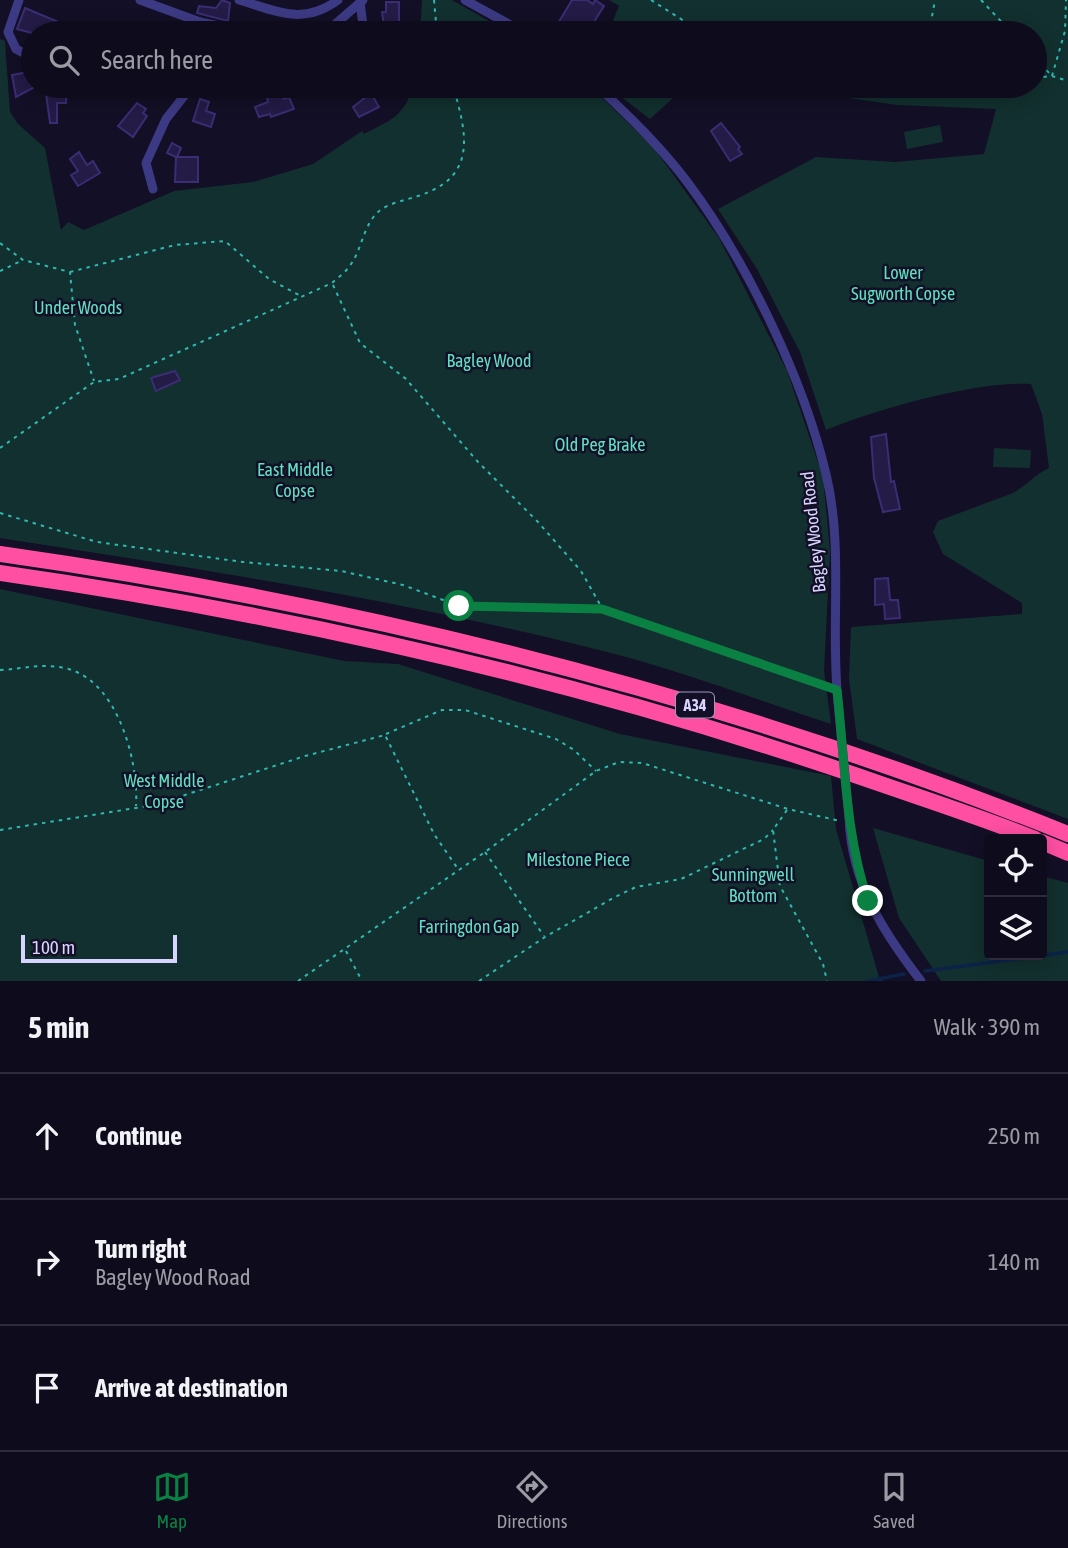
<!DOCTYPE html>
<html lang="en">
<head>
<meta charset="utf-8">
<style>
	body { margin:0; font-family:"Asap Condensed",sans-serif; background:#1c1929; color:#f1f3f6 }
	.controls { position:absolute; right:21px; bottom:21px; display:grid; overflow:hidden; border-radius:7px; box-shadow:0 4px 18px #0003 }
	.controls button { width:63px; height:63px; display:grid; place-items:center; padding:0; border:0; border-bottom:2px solid #2e2b3b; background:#0e0b1c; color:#f1f3f6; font:35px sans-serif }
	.scale { position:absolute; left:21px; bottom:18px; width:156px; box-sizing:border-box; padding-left:7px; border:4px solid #d9d4ff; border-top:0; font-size:19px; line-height:24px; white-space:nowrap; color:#d9d4ff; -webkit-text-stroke:5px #130f26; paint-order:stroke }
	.stop { position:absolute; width:21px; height:21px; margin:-16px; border:5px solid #0b8043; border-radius:50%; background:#fff }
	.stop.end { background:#0b8043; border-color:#fff; box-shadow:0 2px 7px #0008 }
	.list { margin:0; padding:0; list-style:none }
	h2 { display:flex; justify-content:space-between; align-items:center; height:91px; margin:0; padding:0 28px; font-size:30px }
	h2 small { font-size:23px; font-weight:400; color:#9b9ba3 }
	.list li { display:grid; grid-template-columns:46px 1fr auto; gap:21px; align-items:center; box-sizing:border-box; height:126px; padding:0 28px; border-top:2px solid #2e2b3b }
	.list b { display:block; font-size:26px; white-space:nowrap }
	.list p { margin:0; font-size:23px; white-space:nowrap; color:#9b9ba3 }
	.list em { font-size:23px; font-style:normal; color:#9b9ba3 }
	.icon { flex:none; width:38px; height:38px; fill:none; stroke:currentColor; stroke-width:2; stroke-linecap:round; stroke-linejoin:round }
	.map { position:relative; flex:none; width:1068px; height:981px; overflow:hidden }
	.search { position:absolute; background:#0e0b1c; box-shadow:0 4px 18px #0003; left:21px; right:21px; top:21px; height:77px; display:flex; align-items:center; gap:18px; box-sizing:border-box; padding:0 24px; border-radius:38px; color:#9b9ba3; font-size:26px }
	.sheet { height:469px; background:#0e0b1c }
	nav { display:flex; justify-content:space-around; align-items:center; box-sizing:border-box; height:98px; border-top:2px solid #2e2b3b; background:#0e0b1c; font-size:19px; color:#9b9ba3 }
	nav a { display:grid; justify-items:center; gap:4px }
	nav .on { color:#0b8043 }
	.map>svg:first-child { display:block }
	.green { fill:#12302f }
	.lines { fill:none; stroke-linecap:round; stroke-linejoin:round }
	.stream { stroke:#0c2248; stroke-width:3.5 }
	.building { fill:#241b47; stroke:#3b2d73; stroke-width:2 }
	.path { stroke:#2fb8b0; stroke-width:2; stroke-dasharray:3.5 5; stroke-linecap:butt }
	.street { stroke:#3d3a85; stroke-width:9 }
	.highway { stroke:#ff4fa3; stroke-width:16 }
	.street-bridge { stroke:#3d3a85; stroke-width:9 }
	.route { stroke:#0b8043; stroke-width:9 }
	.labels { text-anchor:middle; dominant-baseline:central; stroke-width:5; stroke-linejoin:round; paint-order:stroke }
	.shield { fill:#130f26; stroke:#9e99be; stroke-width:2 }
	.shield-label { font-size:16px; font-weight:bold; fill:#d9d4ff }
	.park-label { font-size:18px; fill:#5fe0c0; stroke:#130f26 }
	.street-label { font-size:18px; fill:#d9d4ff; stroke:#130f26 }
</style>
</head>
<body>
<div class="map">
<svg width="1068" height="981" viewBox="0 0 1068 981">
	<rect width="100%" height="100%" fill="#130f26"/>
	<g class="green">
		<path d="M 422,0 L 452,0 L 510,33 L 420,33 Z"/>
		<path d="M 609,0 L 1068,0 L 1068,819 L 857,739 L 849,679 L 851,627 L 1022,614 L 1022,603 L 943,554 L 933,532 L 938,521 L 1013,493 C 1027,485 1034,475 1049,468 L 1042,414 L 1031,384 C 977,381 877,409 826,430 L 800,352 L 757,269 L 718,209 L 816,157 L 895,162 L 984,154 L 996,109 L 897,105 L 767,86 L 1035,86 L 1035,33 L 608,33 L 619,6 Z"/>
		<path d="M 0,39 L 5,41 L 10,112 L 18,124 L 45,148 L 61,230 L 68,222 L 84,230 L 174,191 L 253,182 L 313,164 L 362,131 L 364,134 C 392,119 404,117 413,86 L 590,86 L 654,148 L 719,238 L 787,371 L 823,477 L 830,551 L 824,671 L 831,724 C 754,699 677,669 599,650 C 402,600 201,569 0,538 Z"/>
		<path d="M 607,86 L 686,86 L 650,119 Z"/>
		<path d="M 940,125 L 943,142 L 907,149 L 904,132 Z"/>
		<path d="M 994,448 L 1031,450 L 1030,468 L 993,467 Z"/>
		<path d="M 0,589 L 344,661 L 398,664 L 620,734 L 831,776 L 836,829 L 879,977 L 883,981 L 0,981 Z"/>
		<path d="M 873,828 L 989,861 L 989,955 L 1042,955 L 1042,876 L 1068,883 L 1068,981 L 941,981 L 899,918 Z"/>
	</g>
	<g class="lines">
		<g class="stream">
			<path d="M 925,971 L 1068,952"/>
			<path d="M 868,981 L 904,974"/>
		</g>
	</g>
	<g class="building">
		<path d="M 222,0 L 230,3 L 228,21 L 197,13 L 199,6 L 216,8 Z"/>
		<path d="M 572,0 L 587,0 L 593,4 L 595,0 L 604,6 L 592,25 L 587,22 L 580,33 L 571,33 L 557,25 Z"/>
		<path d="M 386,2 L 399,2 L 399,33 L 385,33 L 382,12 L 386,12 Z"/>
		<path d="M 25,8 L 61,23 L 58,33 L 32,33 L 17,29 Z"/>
		<path d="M 33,71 L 33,88 L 16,97 L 12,75 Z"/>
		<path d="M 45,86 L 67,86 L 66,103 L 57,103 L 57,123 L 50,123 Z"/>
		<path d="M 282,93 L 284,99 L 289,97 L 294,109 L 271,117 L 270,114 L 259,117 L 255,107 L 268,102 L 267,97 Z"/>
		<path d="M 371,93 L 379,107 L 359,117 L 353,107 Z"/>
		<path d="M 200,99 L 209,102 L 206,111 L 215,114 L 211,127 L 193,121 Z"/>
		<path d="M 137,103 L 146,109 L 143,113 L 147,116 L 133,137 L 118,126 Z"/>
		<path d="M 721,123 L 740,147 L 738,149 L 742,154 L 730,161 L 711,131 Z"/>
		<path d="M 172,143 L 181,148 L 177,157 L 198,157 L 198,182 L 175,182 L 176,157 L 167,153 Z"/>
		<path d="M 79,152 L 87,165 L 93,161 L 100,173 L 78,186 L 71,175 L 78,171 L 70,159 Z"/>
		<path d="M 175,371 L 180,380 L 156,391 L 151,378 Z"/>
		<path d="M 886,434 L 891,482 L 894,481 L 900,509 L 883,512 L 874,478 L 871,437 Z"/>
		<path d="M 888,578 L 890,600 L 898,600 L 900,618 L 885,619 L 884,604 L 875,605 L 875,579 Z"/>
	</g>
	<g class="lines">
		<g class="path">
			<path d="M 434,0 L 437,33"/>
			<path d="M 651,0 L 703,33"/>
			<path d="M 981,0 L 1012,33"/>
			<path d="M 265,33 L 269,21"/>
			<path d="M 929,33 L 935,0"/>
			<path d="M 1035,58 L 1052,76"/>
			<path d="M 1052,76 L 1065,31 L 1066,0"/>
			<path d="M 1035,78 L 1052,76 L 1068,81"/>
			<path d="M 0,243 L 23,260 L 70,272 L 75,325 L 94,381"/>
			<path d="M 0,271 L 23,260"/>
			<path d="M 70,272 L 175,245 L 225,241 L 269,279 L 299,295"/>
			<path d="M 333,285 L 360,343 L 406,379 L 478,462 L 538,522 L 581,571 L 602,608"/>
			<path d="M 0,448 L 94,382 L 119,379 L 332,283 C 337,278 344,274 348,268 C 362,252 362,227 378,212 C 388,203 406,200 418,196 C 478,177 467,134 453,86"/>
			<path d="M 0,513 L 97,542 L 243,562 L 341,571 L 403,585 L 459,606 L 602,609 L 825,686"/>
			<path d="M 0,670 C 23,669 41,663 64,668 C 117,678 139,761 136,806"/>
			<path d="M 386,734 L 442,710 L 465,710 L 556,739 L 574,750 L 596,771"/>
			<path d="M 787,810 L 773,830 L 780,886 L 823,964 L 827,981"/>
			<path d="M 0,830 L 154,805 L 305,756 L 385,735 L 434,834 L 458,869"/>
			<path d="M 485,852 L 544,936"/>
			<path d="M 346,951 L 362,981"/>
			<path d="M 298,981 L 485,852 L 596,771 L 619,762 L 642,763 L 788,809 L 840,821"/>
			<path d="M 479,981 L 545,937 L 615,897 L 636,887 L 681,879 L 764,839 L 773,830"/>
		</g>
		<g class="street">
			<path d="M 19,0 L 8,32 L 16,49 L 33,58"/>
			<path d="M 140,0 L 200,22 L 253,33"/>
			<path d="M 239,0 C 277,11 303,26 338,0"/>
			<path d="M 465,0 L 525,33"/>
			<path d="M 360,2 L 364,33"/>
			<path d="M 199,33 L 200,22"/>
			<path d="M 325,33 L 363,0"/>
			<path d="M 597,86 C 629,116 662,148 688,183 C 747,262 803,378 826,474 C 844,548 830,627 838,702"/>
			<path d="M 153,189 L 146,163 L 166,119 L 192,86"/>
			<path d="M 849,817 C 851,882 883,932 921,981"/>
		</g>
		<g class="highway">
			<path d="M 0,554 C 366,606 724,696 1068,834"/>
			<path d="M 0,573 C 299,616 592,683 878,783 C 930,801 983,818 1035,839"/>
			<path d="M 1042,842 L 1068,853"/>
		</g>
		<path class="street-bridge" d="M 838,702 L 849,817"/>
	</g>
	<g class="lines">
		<path class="route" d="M 459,606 L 602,609 L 837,690 C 845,761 845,833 868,901"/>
	</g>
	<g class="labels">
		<rect class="shield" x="676" y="692.5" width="38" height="25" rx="5"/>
		<g class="shield-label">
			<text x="695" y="705">A34</text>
		</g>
		<g class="park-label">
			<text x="903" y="272">Lower<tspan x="903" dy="21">Sugworth Copse</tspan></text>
			<text x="78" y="307">Under Woods</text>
			<text x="489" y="360">Bagley Wood</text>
			<text x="600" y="444">Old Peg Brake</text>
			<text x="295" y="469">East Middle<tspan x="295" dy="21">Copse</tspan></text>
			<text x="164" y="780">West Middle<tspan x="164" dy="21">Copse</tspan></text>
			<text x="578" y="859">Milestone Piece</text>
			<text x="753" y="874">Sunningwell<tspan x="753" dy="21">Bottom</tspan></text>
			<text x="469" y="926">Farringdon Gap</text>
		</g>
		<g class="street-label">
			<text transform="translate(813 532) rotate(-96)">Bagley Wood Road</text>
		</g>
	</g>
</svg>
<div class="controls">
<button><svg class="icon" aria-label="locate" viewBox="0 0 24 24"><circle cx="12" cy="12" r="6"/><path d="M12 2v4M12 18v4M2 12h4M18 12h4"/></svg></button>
<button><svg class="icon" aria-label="layers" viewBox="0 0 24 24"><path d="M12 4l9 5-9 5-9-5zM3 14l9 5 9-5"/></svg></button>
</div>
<div class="scale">100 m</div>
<div class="stop" style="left:459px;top:606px"></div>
<div class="stop end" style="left:868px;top:901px"></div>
<div class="search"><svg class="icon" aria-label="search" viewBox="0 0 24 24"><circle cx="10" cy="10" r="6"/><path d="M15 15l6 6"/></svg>Search here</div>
</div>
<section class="sheet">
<h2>5 min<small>Walk · 390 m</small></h2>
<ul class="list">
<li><svg class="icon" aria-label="ahead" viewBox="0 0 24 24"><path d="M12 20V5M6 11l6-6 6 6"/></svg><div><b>Continue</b></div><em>250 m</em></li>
<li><svg class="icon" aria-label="right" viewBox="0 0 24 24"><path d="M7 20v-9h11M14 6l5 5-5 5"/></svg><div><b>Turn right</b><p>Bagley Wood Road</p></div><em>140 m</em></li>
<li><svg class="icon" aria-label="arrive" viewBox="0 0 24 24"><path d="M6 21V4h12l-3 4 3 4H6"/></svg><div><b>Arrive at destination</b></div></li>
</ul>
</section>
<nav>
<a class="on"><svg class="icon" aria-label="map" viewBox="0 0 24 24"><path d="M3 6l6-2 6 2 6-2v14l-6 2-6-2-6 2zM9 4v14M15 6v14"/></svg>Map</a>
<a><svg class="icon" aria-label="directions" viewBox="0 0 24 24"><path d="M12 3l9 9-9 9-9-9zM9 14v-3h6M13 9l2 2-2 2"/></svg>Directions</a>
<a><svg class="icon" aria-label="saved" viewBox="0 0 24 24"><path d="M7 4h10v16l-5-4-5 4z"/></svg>Saved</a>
</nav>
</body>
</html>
